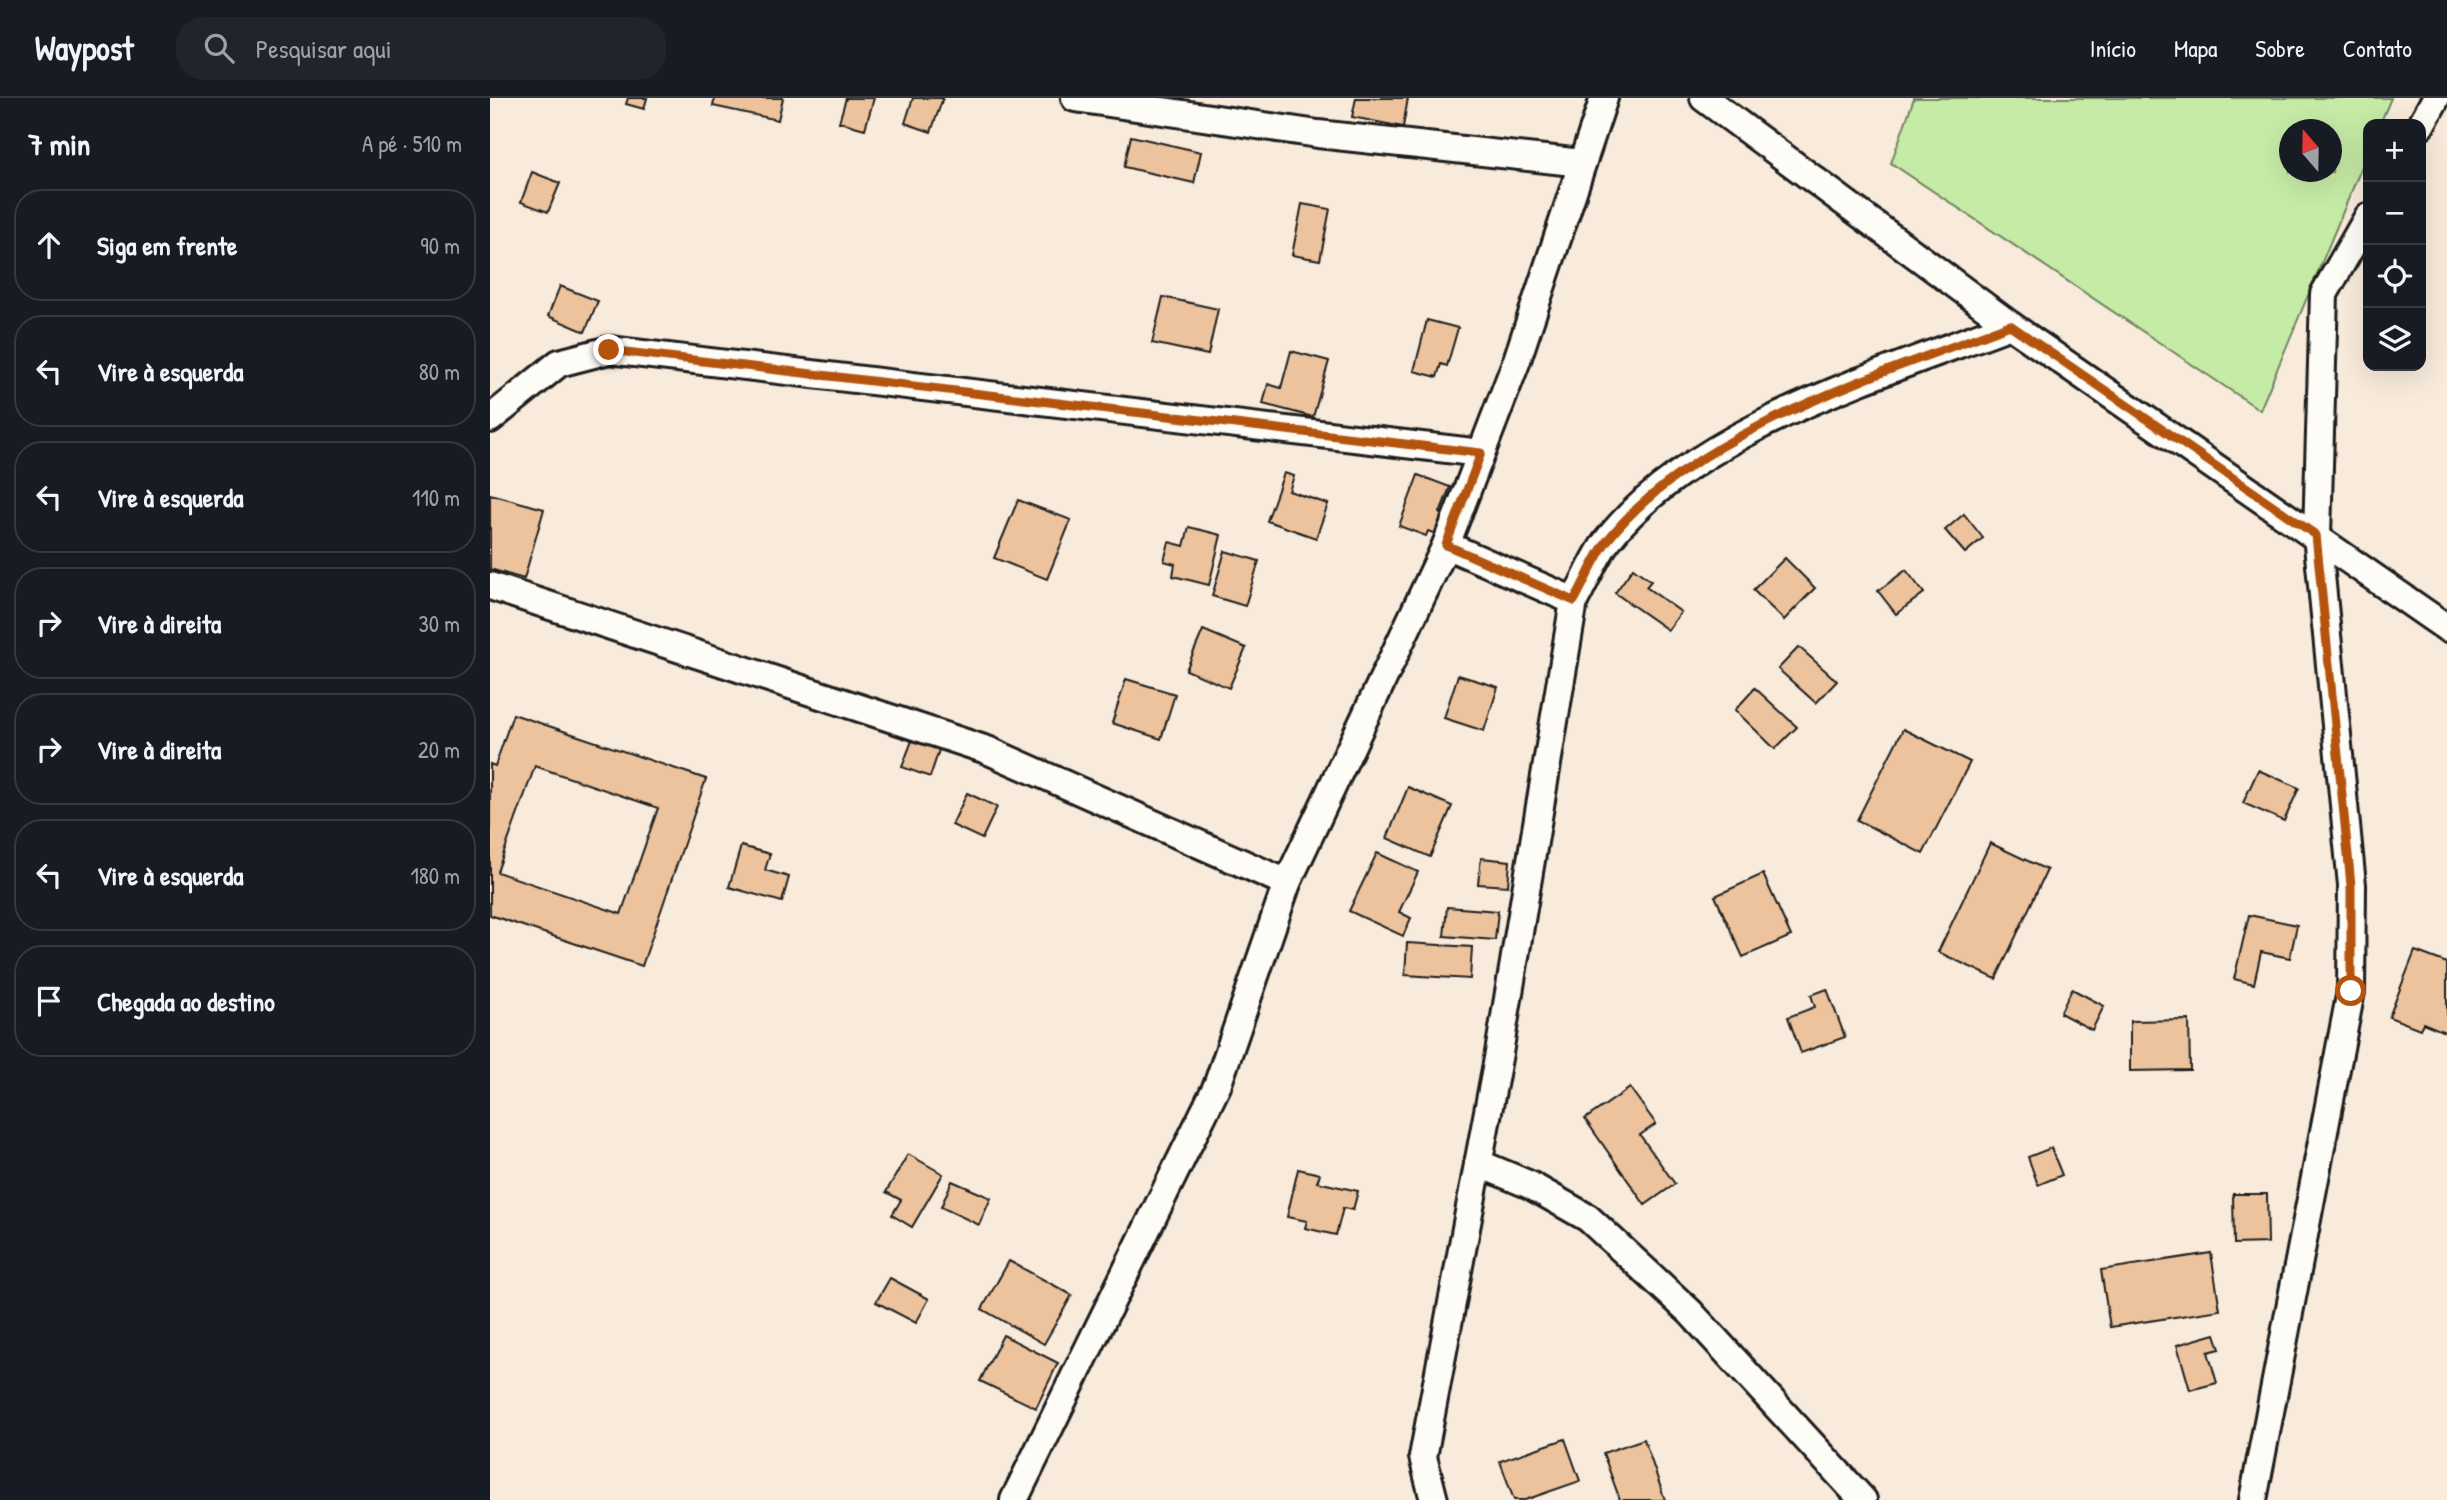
<!DOCTYPE html>
<html lang="pt">
<head>
<meta charset="utf-8">
<style>
	body { margin:0; font-family:"Patrick Hand",sans-serif; background:#20242c; color:#f1f3f6 }
	.controls { position:absolute; right:21px; top:21px; display:grid; overflow:hidden; border-radius:14px; box-shadow:0 7px 28px #0002 }
	.controls button { width:63px; height:63px; display:grid; place-items:center; padding:0; border:0; border-bottom:2px solid #363941; background:#171b24; color:#f1f3f6; font:35px sans-serif }
	.compass { position:absolute; left:1789px; top:21px; width:63px; height:63px; border-radius:50%; background:#171b24; box-shadow:0 7px 28px #0002; rotate:340deg }
	.stop { position:absolute; width:21px; height:21px; margin:-16px; border:5px solid #b45309; border-radius:50%; background:#fff }
	.stop.end { background:#b45309; border-color:#fff; box-shadow:0 2px 7px #0008 }
	.list { margin:0; padding:0; list-style:none }
	h2 { display:flex; justify-content:space-between; align-items:center; height:91px; margin:0; padding:0 28px; font-size:30px }
	h2 small { font-size:23px; font-weight:400; color:#9ea1a6 }
	.list li { display:grid; grid-template-columns:46px 1fr auto; gap:21px; align-items:center; box-sizing:border-box; height:112px; margin:0 14px 14px; padding:0 14px; border:2px solid #363941; border-radius:28px }
	.list b { display:block; font-size:26px; white-space:nowrap }
	.list em { font-size:23px; font-style:normal; color:#9ea1a6 }
	.icon { flex:none; width:38px; height:38px; fill:none; stroke:currentColor; stroke-width:2; stroke-linecap:round; stroke-linejoin:round }
	.map { position:relative; flex:none; width:1957px; height:1402px; overflow:hidden }
	header { display:flex; align-items:center; gap:42px; box-sizing:border-box; height:98px; padding:0 35px; background:#171b24; border-bottom:2px solid #363941 }
	header strong { font-size:33px }
	nav { display:flex; gap:38px; margin-inline-start:auto; font-size:24px }
	.search { width:490px; height:63px; background:#20242c; display:flex; align-items:center; gap:18px; box-sizing:border-box; padding:0 24px; border-radius:28px; color:#9ea1a6; font-size:26px }
	main { display:flex }
	aside { flex:1; background:#171b24 }
	.map>svg:first-child { display:block }
	.green { fill:#c6eba6; stroke:#718461; stroke-width:2; fill-rule:evenodd }
	.building { fill:#ecc39c; stroke:#1c1c1c; stroke-width:2; fill-rule:evenodd }
	.lines { fill:none; stroke-linecap:round; stroke-linejoin:round }
	.street-casing { stroke:#1c1c1c; stroke-width:32 }
	.street { stroke:#fdfcf7; stroke-width:26 }
	.route { stroke:#b45309; stroke-width:9 }
</style>
</head>
<body>
<header>
<strong>Waypost</strong>
<div class="search"><svg class="icon" aria-label="search" viewBox="0 0 24 24"><circle cx="10" cy="10" r="6"/><path d="M15 15l6 6"/></svg>Pesquisar aqui</div>
<nav><a>Início</a><a>Mapa</a><a>Sobre</a><a>Contato</a></nav>
</header>
<main>
<aside>
<h2>7 min<small>A pé · 510 m</small></h2>
<ul class="list">
<li><svg class="icon" aria-label="ahead" viewBox="0 0 24 24"><path d="M12 20V5M6 11l6-6 6 6"/></svg><div><b>Siga em frente</b></div><em>90 m</em></li>
<li><svg class="icon" aria-label="left" viewBox="0 0 24 24"><path d="M17 20v-9H6M10 6l-5 5 5 5"/></svg><div><b>Vire à esquerda</b></div><em>80 m</em></li>
<li><svg class="icon" aria-label="left" viewBox="0 0 24 24"><path d="M17 20v-9H6M10 6l-5 5 5 5"/></svg><div><b>Vire à esquerda</b></div><em>110 m</em></li>
<li><svg class="icon" aria-label="right" viewBox="0 0 24 24"><path d="M7 20v-9h11M14 6l5 5-5 5"/></svg><div><b>Vire à direita</b></div><em>30 m</em></li>
<li><svg class="icon" aria-label="right" viewBox="0 0 24 24"><path d="M7 20v-9h11M14 6l5 5-5 5"/></svg><div><b>Vire à direita</b></div><em>20 m</em></li>
<li><svg class="icon" aria-label="left" viewBox="0 0 24 24"><path d="M17 20v-9H6M10 6l-5 5 5 5"/></svg><div><b>Vire à esquerda</b></div><em>180 m</em></li>
<li><svg class="icon" aria-label="arrive" viewBox="0 0 24 24"><path d="M6 21V4h12l-3 4 3 4H6"/></svg><div><b>Chegada ao destino</b></div></li>
</ul>
</aside>
<div class="map">
<svg width="1957" height="1402" viewBox="0 0 1957 1402">
	<rect width="100%" height="100%" fill="#f8ebdc"/>
	<filter id="ink" filterUnits="userSpaceOnUse"><feTurbulence type="fractalNoise" baseFrequency=".0143" numOctaves="2"/><feDisplacementMap in="SourceGraphic" scale="14" xChannelSelector="R" yChannelSelector="G"/><feConvolveMatrix kernelMatrix="1 2 1 2 8 2 1 2 1" color-interpolation-filters="sRGB"/></filter>
	<g filter="url(#ink)">
		<path class="green" d="M 1424,0 L 1901,0 L 1890,26 L 1878,26 L 1878,54 L 1770,312 L 1401,65 ZM 1800,32 L 1842,32 L 1842,74 L 1800,74 Z"/>
		<g class="building">
			<path d="M 138,0 L 157,0 L 154,11 L 136,6 Z"/>
			<path d="M 225,0 L 293,0 L 288,22 L 223,8 Z"/>
			<path d="M 356,0 L 384,0 L 375,31 L 349,24 Z"/>
			<path d="M 423,0 L 453,0 L 441,34 L 415,25 Z"/>
			<path d="M 866,0 L 918,0 L 913,29 L 862,19 Z"/>
			<path d="M 641,38 L 711,54 L 704,85 L 634,69 Z"/>
			<path d="M 42,74 L 70,85 L 58,114 L 31,104 Z"/>
			<path d="M 812,106 L 840,111 L 830,162 L 802,157 Z"/>
			<path d="M 70,188 L 108,203 L 95,234 L 58,218 Z"/>
			<path d="M 673,199 L 728,211 L 718,257 L 662,245 Z"/>
			<path d="M 937,222 L 968,230 L 957,268 L 951,266 L 947,279 L 924,273 Z"/>
			<path d="M 801,253 L 839,263 L 823,319 L 773,306 L 778,286 L 791,290 Z"/>
			<path d="M 794,375 L 804,378 L 799,393 L 838,406 L 826,440 L 777,423 Z"/>
			<path d="M 928,377 L 960,389 L 950,415 L 962,419 L 954,439 L 938,433 L 936,438 L 909,428 Z"/>
			<path d="M 0,396 L 54,411 L 34,481 L 0,471 Z"/>
			<path d="M 528,402 L 581,422 L 557,481 L 504,460 Z"/>
			<path d="M 1474,416 L 1493,440 L 1475,455 L 1455,432 Z"/>
			<path d="M 699,429 L 731,437 L 719,487 L 683,478 L 685,466 L 674,463 L 679,444 L 694,448 Z"/>
			<path d="M 735,453 L 769,463 L 755,508 L 722,498 Z"/>
			<path d="M 1295,460 L 1325,490 L 1294,522 L 1263,492 Z"/>
			<path d="M 1143,470 L 1161,483 L 1156,489 L 1191,514 L 1178,532 L 1125,495 Z"/>
			<path d="M 1416,472 L 1434,495 L 1406,516 L 1388,493 Z"/>
			<path d="M 713,532 L 756,550 L 739,590 L 696,572 Z"/>
			<path d="M 1309,549 L 1347,583 L 1326,605 L 1288,571 Z"/>
			<path d="M 968,577 L 1008,589 L 994,633 L 954,620 Z"/>
			<path d="M 636,581 L 685,596 L 671,641 L 622,625 Z"/>
			<path d="M 1265,590 L 1307,629 L 1285,651 L 1245,612 Z"/>
			<path d="M 23,616 L 216,681 L 152,868 L 0,817 L 0,666 L 5,668 ZM 45,668 L 168,710 L 131,816 L 7,774 Z"/>
			<path d="M 1413,631 L 1480,664 L 1433,756 L 1367,722 Z"/>
			<path d="M 423,640 L 450,649 L 440,679 L 412,669 Z"/>
			<path d="M 1768,672 L 1809,690 L 1794,723 L 1753,705 Z"/>
			<path d="M 918,689 L 962,708 L 940,759 L 897,740 Z"/>
			<path d="M 477,695 L 507,709 L 492,741 L 462,727 Z"/>
			<path d="M 1500,745 L 1557,772 L 1506,881 L 1448,854 Z"/>
			<path d="M 251,748 L 280,756 L 275,772 L 299,779 L 292,804 L 239,789 Z"/>
			<path d="M 887,755 L 928,774 L 909,814 L 921,820 L 913,838 L 859,813 Z"/>
			<path d="M 991,760 L 1020,763 L 1018,788 L 988,786 Z"/>
			<path d="M 1273,776 L 1301,838 L 1253,859 L 1225,798 Z"/>
			<path d="M 957,809 L 1008,813 L 1005,842 L 954,838 Z"/>
			<path d="M 1759,817 L 1807,827 L 1800,860 L 1771,854 L 1764,886 L 1744,881 Z"/>
			<path d="M 917,845 L 982,849 L 980,881 L 915,877 Z"/>
			<path d="M 1925,853 L 1957,865 L 1957,935 L 1933,925 L 1930,931 L 1899,919 Z"/>
			<path d="M 1337,891 L 1355,939 L 1311,955 L 1298,919 L 1325,909 L 1321,897 Z"/>
			<path d="M 1582,891 L 1614,908 L 1602,932 L 1570,915 Z"/>
			<path d="M 1699,922 L 1700,972 L 1640,973 L 1640,923 Z"/>
			<path d="M 1140,990 L 1166,1026 L 1150,1037 L 1185,1086 L 1155,1107 L 1095,1021 Z"/>
			<path d="M 1561,1050 L 1572,1077 L 1548,1087 L 1538,1059 Z"/>
			<path d="M 418,1056 L 453,1076 L 422,1129 L 402,1117 L 411,1102 L 396,1094 Z"/>
			<path d="M 808,1071 L 830,1076 L 827,1084 L 868,1093 L 863,1112 L 853,1110 L 846,1137 L 815,1130 L 817,1123 L 797,1119 Z"/>
			<path d="M 462,1083 L 501,1100 L 489,1127 L 451,1109 Z"/>
			<path d="M 1743,1096 L 1777,1096 L 1778,1145 L 1744,1146 Z"/>
			<path d="M 1721,1155 L 1730,1212 L 1620,1229 L 1611,1172 Z"/>
			<path d="M 519,1163 L 582,1197 L 554,1246 L 492,1211 Z"/>
			<path d="M 400,1180 L 439,1201 L 426,1225 L 386,1204 Z"/>
			<path d="M 1725,1236 L 1730,1251 L 1718,1254 L 1727,1285 L 1700,1292 L 1687,1247 Z"/>
			<path d="M 513,1237 L 568,1265 L 546,1310 L 490,1283 Z"/>
			<path d="M 1075,1341 L 1090,1383 L 1035,1402 L 1024,1402 L 1010,1363 Z"/>
			<path d="M 1154,1341 L 1175,1402 L 1130,1402 L 1113,1355 Z"/>
		</g>
		<g class="lines">
			<g class="street-casing">
				<g id="street">
					<path d="M 585,0 L 828,36 L 1092,65"/>
					<path d="M 1214,0 L 1520,227 L 1957,530"/>
					<path d="M 1931,27 L 1946,0"/>
					<path d="M 0,321 L 69,265 L 119,252 L 991,355"/>
					<path d="M 0,488 L 497,652 L 797,785"/>
					<path d="M 1084,503 C 1095,484 1104,460 1117,443 C 1203,332 1392,276 1520,227"/>
					<path d="M 988,1065 L 1040,1087 L 1098,1120 L 1200,1214 L 1373,1402"/>
					<path d="M 524,1402 L 727,988 L 797,785 L 956,447 L 1027,262 L 1114,0"/>
					<path d="M 944,1402 L 933,1359 L 1009,955 L 1084,503 L 956,447"/>
					<path d="M 1763,1402 L 1861,893 L 1862,787 L 1827,437 L 1834,196 L 1878,119"/>
				</g>
			</g>
			<use href="#street" class="street"/>
		</g>
	</g>
	<g class="lines" filter="url(#ink)">
		<path class="route" d="M 119,252 L 991,355 L 956,447 L 1084,503 C 1095,484 1104,460 1117,443 C 1204,332 1392,276 1520,227 L 1826,437 L 1861,787 L 1861,893"/>
	</g>
</svg>
<div class="controls">
<button>+</button>
<button>−</button>
<button><svg class="icon" aria-label="locate" viewBox="0 0 24 24"><circle cx="12" cy="12" r="6"/><path d="M12 2v4M12 18v4M2 12h4M18 12h4"/></svg></button>
<button><svg class="icon" aria-label="layers" viewBox="0 0 24 24"><path d="M12 4l9 5-9 5-9-5zM3 14l9 5 9-5"/></svg></button>
</div>
<svg class="compass" viewBox="-18 -18 36 36"><path d="M0-13l5 13h-10z" fill="#e53935"/><path d="M0 13l5-13h-10z" fill="#9ea1a6"/></svg>
<div class="stop" style="left:1861px;top:893px"></div>
<div class="stop end" style="left:119px;top:252px"></div>
</div>
</main>
</body>
</html>
